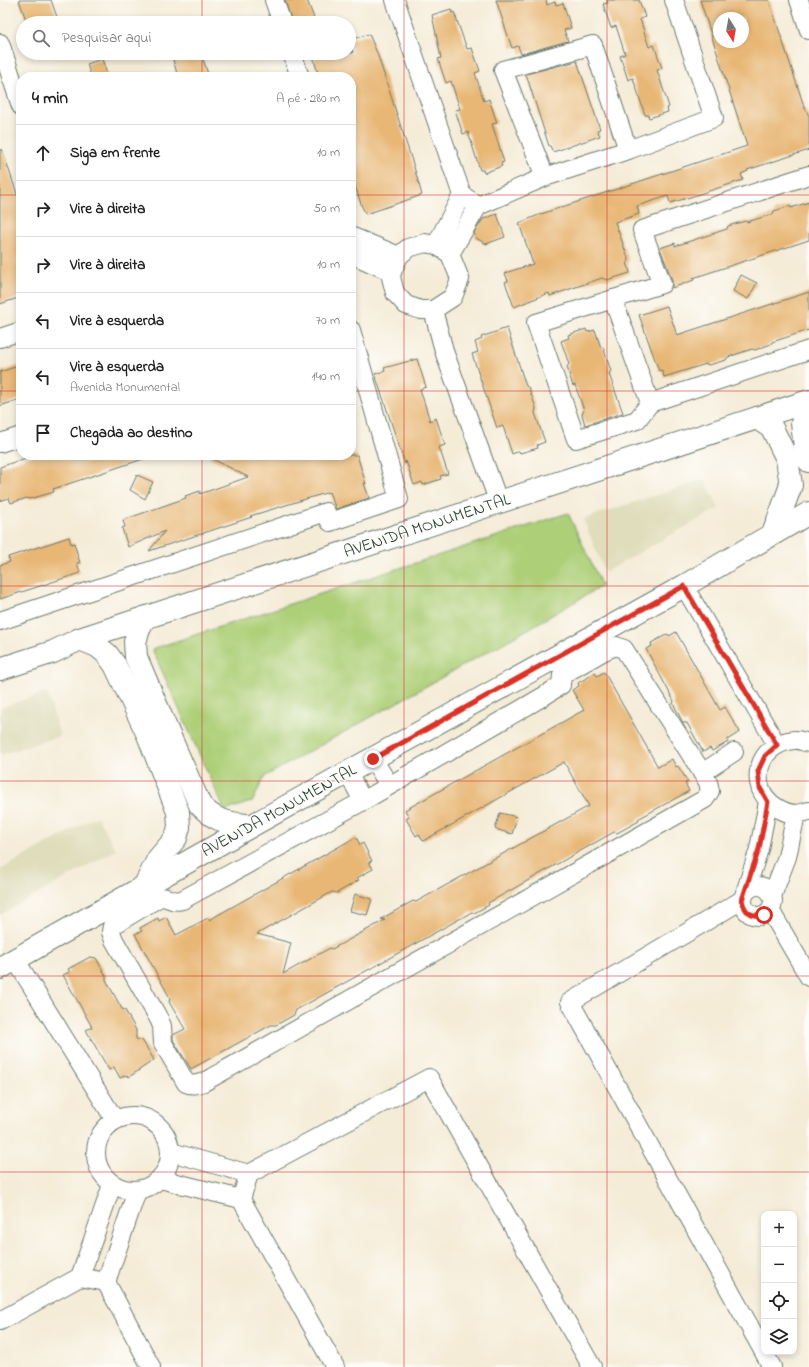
<!DOCTYPE html>
<html lang="pt">
<head>
<meta charset="utf-8">
<style>
	body { margin:0; font-family:"Indie Flower",sans-serif; background:#f6f6f6; color:#222 }
	.controls { position:absolute; right:12px; bottom:12px; display:grid; overflow:hidden; border-radius:8px; box-shadow:0 2px 6px #0003 }
	.controls button { width:36px; height:36px; display:grid; place-items:center; padding:0; border:0; border-bottom:1px solid #e0e0e0; background:#fff; color:#222; font:20px sans-serif }
	.compass { position:absolute; left:713px; top:12px; width:36px; height:36px; border-radius:50%; background:#fff; box-shadow:0 2px 6px #0003; rotate:169deg }
	.stop { position:absolute; width:12px; height:12px; margin:-9px; border:3px solid #d93025; border-radius:50%; background:#fff }
	.stop.end { background:#d93025; border-color:#fff; box-shadow:0 1px 4px #0008 }
	.list { margin:0; padding:0; list-style:none }
	h2 { display:flex; justify-content:space-between; align-items:center; height:52px; margin:0; padding:0 16px; font-size:17px }
	h2 small { font-size:13px; font-weight:400; color:#767676 }
	.list li { display:grid; grid-template-columns:26px 1fr auto; gap:12px; align-items:center; box-sizing:border-box; height:56px; padding:0 16px; border-top:1px solid #e0e0e0 }
	.list b { display:block; font-size:15px; white-space:nowrap }
	.list p { margin:0; font-size:13px; white-space:nowrap; color:#767676 }
	.list em { font-size:13px; font-style:normal; color:#767676 }
	.icon { flex:none; width:22px; height:22px; fill:none; stroke:currentColor; stroke-width:2; stroke-linecap:round; stroke-linejoin:round }
	.map { position:relative; flex:none; width:809px; height:1367px; overflow:hidden }
	.search { position:absolute; background:#fff; box-shadow:0 2px 6px #0003; left:16px; top:16px; width:340px; height:44px; display:flex; align-items:center; gap:10px; box-sizing:border-box; padding:0 14px; border-radius:22px; color:#767676; font-size:15px }
	.panel { position:absolute; background:#fff; box-shadow:0 2px 6px #0003; left:16px; top:72px; width:340px; height:388px; border-radius:16px }
	.map>svg:first-child { display:block }
	.built { fill:#dfddbb }
	.green { fill:#adcf77; stroke:#668656 }
	.building { fill:#e8b776; fill-rule:evenodd }
	.lines { fill:none; stroke-linecap:round; stroke-linejoin:round }
	.minor-casing { stroke:#6a7a6d; stroke-width:20 }
	.tertiary-casing { stroke:#6a7a6d; stroke-width:24 }
	.minor { stroke:#fff; stroke-width:18 }
	.tertiary { stroke:#fff; stroke-width:22 }
	.route { stroke:#d93025; stroke-width:5 }
	.grid { fill:none; stroke:#d62828; stroke-width:1; stroke-opacity:0.55 }
	.labels { text-anchor:middle; dominant-baseline:central; stroke-width:3; stroke-linejoin:round; paint-order:stroke }
	.street-label { font-size:17px; fill:#1f3d34; stroke:#fdfcf7 }
</style>
</head>
<body>
<div class="map">
<svg width="809" height="1367" viewBox="0 0 809 1367">
	<rect width="100%" height="100%" fill="#fdfcf7"/>
	<filter id="ink" filterUnits="userSpaceOnUse"><feTurbulence type="fractalNoise" baseFrequency=".025" numOctaves="2"/><feDisplacementMap in="SourceGraphic" scale="8" xChannelSelector="R" yChannelSelector="G"/><feConvolveMatrix kernelMatrix="1 2 1 2 8 2 1 2 1" color-interpolation-filters="sRGB"/></filter>
	<filter id="wash" filterUnits="userSpaceOnUse"><feTurbulence type="fractalNoise" baseFrequency=".012" numOctaves="4" result="noise"/><feDisplacementMap in="SourceGraphic" scale="16" xChannelSelector="R" yChannelSelector="G"/><feGaussianBlur stdDeviation="0.9" result="paint"/><feColorMatrix in="noise" values="0 0 0 0 0 0 0 0 0 0 0 0 0 0 0 0 0 1.4 0 .05"/><feComposite in="paint" operator="in"/></filter>
	<g filter="url(#wash)">
		<rect width="100%" height="100%" fill="#f5ecd8"/>
		<g class="built">
			<path d="M 705,479 L 719,508 L 605,572 L 583,519 Z"/>
			<path d="M 47,692 L 60,736 L 0,755 L 0,708 Z"/>
			<path d="M 97,816 L 116,850 L 0,915 L 0,870 Z"/>
		</g>
		<path class="green" d="M 568,513 L 602,586 L 523,632 L 264,777 L 253,801 L 225,811 L 152,649 Z"/>
		<g id="blocks">
			<g class="building">
				<path d="M 19,0 L 51,0 L 58,20 L 50,23 L 27,23 Z"/>
				<path d="M 285,0 L 307,0 L 314,18 L 300,23 L 292,23 Z"/>
				<path d="M 496,0 L 546,0 L 547,5 L 555,2 L 556,5 L 563,3 L 571,28 L 564,30 L 568,41 L 521,54 L 518,46 L 512,48 Z"/>
				<path d="M 607,0 L 639,0 L 645,17 L 640,19 L 649,47 L 654,45 L 662,68 L 657,70 L 669,107 L 667,108 L 668,112 L 649,118 L 648,115 L 645,115 L 633,78 L 628,80 L 620,56 L 625,54 L 616,26 L 611,28 L 603,4 L 608,3 Z"/>
				<path d="M 700,0 L 769,0 L 804,106 L 809,116 L 809,150 L 747,170 L 748,171 L 741,174 L 743,180 L 684,199 L 670,203 L 668,196 L 637,206 L 639,214 L 615,222 L 629,261 L 627,262 L 630,273 L 607,280 L 602,278 L 550,296 L 549,293 L 514,307 L 505,282 L 508,281 L 505,273 L 533,264 L 519,223 L 541,214 L 747,146 ZM 719,18 L 743,18 L 743,42 L 719,42 Z"/>
				<path d="M 451,9 L 452,13 L 454,12 L 467,49 L 472,48 L 480,71 L 475,73 L 484,101 L 489,99 L 497,123 L 492,124 L 504,162 L 501,163 L 502,166 L 484,173 L 483,170 L 480,170 L 468,132 L 463,134 L 455,110 L 460,109 L 451,81 L 446,83 L 438,59 L 441,58 L 432,15 Z"/>
				<path d="M 369,34 L 377,53 L 414,167 L 422,195 L 366,214 L 362,207 L 351,174 L 351,77 L 319,77 L 312,53 L 353,53 L 349,40 Z"/>
				<path d="M 171,53 L 201,53 L 209,77 L 178,77 Z"/>
				<path d="M 102,59 L 108,77 L 91,77 L 87,64 Z"/>
				<path d="M 577,61 L 600,129 L 597,130 L 600,136 L 553,152 L 550,146 L 549,146 L 526,74 Z"/>
				<path d="M 2,149 L 21,206 L 21,297 L 0,304 L 0,150 Z"/>
				<path d="M 809,202 L 809,240 L 693,278 L 694,280 L 672,288 L 672,280 L 660,248 L 675,243 L 675,246 L 727,229 L 728,226 L 745,221 L 747,222 L 773,214 L 774,211 L 790,206 L 791,208 Z"/>
				<path d="M 497,214 L 505,237 L 486,244 L 476,238 L 474,233 L 483,219 Z"/>
				<path d="M 741,275 L 757,283 L 748,299 L 733,291 Z"/>
				<path d="M 809,292 L 809,330 L 772,342 L 771,344 L 755,350 L 752,349 L 728,357 L 726,360 L 709,365 L 706,364 L 664,377 L 662,370 L 659,371 L 639,315 L 667,306 L 677,335 Z"/>
				<path d="M 507,328 L 526,386 L 529,388 L 536,408 L 535,413 L 545,442 L 537,445 L 538,448 L 520,453 L 519,451 L 512,454 L 503,426 L 497,428 L 472,354 L 478,352 L 475,342 L 482,339 L 481,337 Z"/>
				<path d="M 586,329 L 587,332 L 595,330 L 601,348 L 603,347 L 611,371 L 609,374 L 623,413 L 585,425 L 582,414 L 584,410 L 575,385 L 573,386 L 567,367 L 569,364 L 561,341 L 569,338 L 568,335 Z"/>
				<path d="M 417,359 L 426,387 L 420,389 L 430,421 L 436,418 L 445,445 L 439,447 L 448,474 L 440,476 L 441,479 L 423,485 L 422,482 L 414,485 L 406,461 L 405,464 L 375,374 L 385,371 L 384,368 Z"/>
				<path d="M 21,365 L 21,399 L 0,406 L 0,372 Z"/>
				<path d="M 34,455 L 148,455 L 149,457 L 53,489 L 54,492 L 30,499 L 27,498 L 11,503 L 9,498 L 0,501 L 0,467 Z"/>
				<path d="M 205,455 L 357,455 L 366,484 L 364,483 L 369,498 L 336,509 L 329,492 L 250,516 L 252,517 L 149,551 L 165,531 L 128,547 L 122,528 L 125,527 L 123,520 L 186,498 L 185,496 L 200,491 L 200,494 L 248,477 Z"/>
				<path d="M 137,475 L 153,482 L 145,499 L 130,490 Z"/>
				<path d="M 69,537 L 71,544 L 74,543 L 80,563 L 77,563 L 80,573 L 0,599 L 0,565 L 10,562 L 8,557 Z"/>
				<path d="M 676,632 L 720,710 L 725,707 L 740,732 L 727,740 L 728,742 L 712,751 L 710,748 L 703,752 L 687,723 L 683,723 L 673,703 L 674,701 L 646,649 L 652,646 L 651,643 L 668,634 L 669,636 Z"/>
				<path d="M 604,672 L 658,767 L 672,759 L 676,767 L 678,766 L 688,782 L 685,783 L 689,791 L 638,819 L 639,821 L 617,833 L 614,832 L 488,903 L 489,905 L 474,913 L 472,912 L 296,1010 L 294,1015 L 276,1025 L 271,1025 L 191,1069 L 173,1040 L 173,1035 L 185,1029 L 169,1002 L 170,998 L 135,934 L 142,931 L 140,928 L 158,918 L 159,921 L 166,917 L 176,935 L 208,918 L 209,920 L 356,837 L 360,845 L 363,843 L 372,861 L 369,862 L 373,869 L 357,878 L 359,880 L 337,893 L 332,892 L 257,934 L 291,943 L 283,974 L 330,948 L 332,949 L 385,920 L 381,919 L 413,901 L 416,902 L 589,806 L 564,762 L 423,841 L 419,834 L 416,836 L 406,819 L 409,817 L 405,810 L 584,710 L 572,690 L 579,686 L 578,683 L 595,673 L 597,676 Z"/>
				<path d="M 500,813 L 517,817 L 512,834 L 495,829 Z"/>
				<path d="M 355,894 L 372,899 L 367,915 L 350,911 Z"/>
				<path d="M 90,957 L 96,958 L 106,976 L 106,980 L 122,1009 L 125,1010 L 136,1030 L 136,1039 L 142,1040 L 154,1060 L 129,1077 L 127,1075 L 120,1078 L 114,1067 L 109,1070 L 86,1030 L 92,1027 L 63,975 L 70,972 L 68,969 Z"/>
			</g>
		</g>
	</g>
	<g filter="url(#ink)">
		<use href="#blocks" fill-opacity="0" stroke="#6a7a6d" stroke-width="1"/>
		<g class="lines">
			<g class="minor-casing">
				<g id="minor">
					<path d="M 274,0 L 282,23"/>
					<path d="M 395,0 L 462,195 L 478,206 L 545,177 L 628,150 L 714,118 L 674,0"/>
					<path d="M 799,0 L 809,30"/>
					<path d="M 0,43 L 21,106"/>
					<path d="M 292,53 L 300,77"/>
					<path d="M 545,177 L 503,70 L 593,45 L 628,150"/>
					<path d="M 353,237 L 399,256"/>
					<path d="M 425,243 L 436,245 L 450,254 L 460,279 L 453,297 L 433,310 L 421,310 L 406,305 L 395,293 L 391,277 L 392,272 L 399,256 L 408,248 Z"/>
					<path d="M 436,245 L 462,195"/>
					<path d="M 351,254 L 392,272"/>
					<path d="M 450,254 L 478,206"/>
					<path d="M 613,299 L 650,403 L 809,350"/>
					<path d="M 433,310 L 445,354 L 499,503"/>
					<path d="M 0,338 L 21,331"/>
					<path d="M 650,403 L 637,420 L 576,439 L 536,323 L 662,284 L 642,230 L 809,175"/>
					<path d="M 0,443 L 21,436"/>
					<path d="M 684,586 L 777,745"/>
					<path d="M 0,621 L 326,512 L 330,522 L 399,499 L 351,330"/>
					<path d="M 616,646 L 624,649 L 708,782 L 710,791 L 705,799 L 204,1082 C 197,1084 193,1086 186,1083 L 163,1043 L 162,1026 L 159,1019 L 114,940 L 111,932 L 112,926 L 160,897 C 169,896 170,903 182,900 L 363,801 L 544,696 L 561,685 L 562,675 L 604,651 Z"/>
					<path d="M 809,743 C 804,742 798,739 794,740 C 758,743 745,787 776,807 C 782,811 790,814 797,814 C 801,813 805,812 809,811"/>
					<path d="M 373,759 L 389,785"/>
					<path d="M 348,773 L 363,801"/>
					<path d="M 702,773 L 734,752"/>
					<circle cx="758" cy="901" r="15"/>
					<path d="M 745,893 L 759,849 L 768,802"/>
					<path d="M 772,896 L 787,857 L 796,814"/>
					<path d="M 742,900 L 570,1002 L 772,1367"/>
					<path d="M 770,910 L 809,977"/>
					<path d="M 15,959 L 115,1120"/>
					<circle cx="133" cy="1153" r="37"/>
					<path d="M 171,1152 L 249,1174"/>
					<path d="M 160,1179 L 241,1199 L 335,1367"/>
					<path d="M 241,1199 L 249,1174 L 429,1078 L 592,1367"/>
					<path d="M 80,1277 L 112,1185"/>
					<path d="M 106,1282 L 137,1191"/>
					<path d="M 0,1321 L 80,1277 L 106,1282 L 151,1367"/>
				</g>
			</g>
			<g class="tertiary-casing">
				<g id="tertiary">
					<path d="M 809,409 L 802,423 L 806,456 L 809,461"/>
					<path d="M 757,418 L 772,428 L 787,459 L 791,485 L 773,534"/>
					<path d="M 144,618 L 138,632 L 135,642 L 136,657 L 166,728 L 200,805 C 217,823 228,822 251,826"/>
					<path d="M 80,639 L 97,646 L 107,654 L 115,665 L 148,735 L 178,812 L 179,827 L 176,838 L 158,859 L 145,885"/>
					<path d="M 0,669 L 53,652 L 80,639 L 144,618 L 809,401"/>
					<path d="M 0,968 L 251,826 L 684,586 L 809,513"/>
				</g>
			</g>
			<use href="#minor" class="minor"/>
			<use href="#tertiary" class="tertiary"/>
		</g>
	</g>
	<g class="lines" filter="url(#ink)">
		<path class="route" d="M 373,759 L 684,586 L 777,745 L 765,756 L 758,771 L 760,788 L 768,802 L 759,849 L 742,900 C 745,913 751,917 764,915"/>
	</g>
	<path class="grid" d="M 202,0 L 202,23M 404,0 L 404,1367M 607,0 L 607,1367M 202,53 L 202,77M 0,195 L 21,195M 351,195 L 809,195M 0,391 L 21,391M 351,391 L 809,391M 202,455 L 202,1367M 0,586 L 809,586M 0,781 L 809,781M 0,976 L 809,976M 0,1172 L 809,1172"/>
	<g class="labels">
		<g class="street-label">
			<text transform="translate(427 526) rotate(-18)">AVENIDA MONUMENTAL</text>
			<text transform="translate(279 811) rotate(-29)">AVENIDA MONUMENTAL</text>
		</g>
	</g>
</svg>
<div class="controls">
<button>+</button>
<button>−</button>
<button><svg class="icon" aria-label="locate" viewBox="0 0 24 24"><circle cx="12" cy="12" r="6"/><path d="M12 2v4M12 18v4M2 12h4M18 12h4"/></svg></button>
<button><svg class="icon" aria-label="layers" viewBox="0 0 24 24"><path d="M12 4l9 5-9 5-9-5zM3 14l9 5 9-5"/></svg></button>
</div>
<svg class="compass" viewBox="-18 -18 36 36"><path d="M0-13l5 13h-10z" fill="#e53935"/><path d="M0 13l5-13h-10z" fill="#767676"/></svg>
<div class="stop" style="left:764px;top:915px"></div>
<div class="stop end" style="left:373px;top:759px"></div>
<div class="search"><svg class="icon" aria-label="search" viewBox="0 0 24 24"><circle cx="10" cy="10" r="6"/><path d="M15 15l6 6"/></svg>Pesquisar aqui</div>
<section class="panel">
<h2>4 min<small>A pé · 280 m</small></h2>
<ul class="list">
<li><svg class="icon" aria-label="ahead" viewBox="0 0 24 24"><path d="M12 20V5M6 11l6-6 6 6"/></svg><div><b>Siga em frente</b></div><em>10 m</em></li>
<li><svg class="icon" aria-label="right" viewBox="0 0 24 24"><path d="M7 20v-9h11M14 6l5 5-5 5"/></svg><div><b>Vire à direita</b></div><em>50 m</em></li>
<li><svg class="icon" aria-label="right" viewBox="0 0 24 24"><path d="M7 20v-9h11M14 6l5 5-5 5"/></svg><div><b>Vire à direita</b></div><em>10 m</em></li>
<li><svg class="icon" aria-label="left" viewBox="0 0 24 24"><path d="M17 20v-9H6M10 6l-5 5 5 5"/></svg><div><b>Vire à esquerda</b></div><em>70 m</em></li>
<li><svg class="icon" aria-label="left" viewBox="0 0 24 24"><path d="M17 20v-9H6M10 6l-5 5 5 5"/></svg><div><b>Vire à esquerda</b><p>Avenida Monumental</p></div><em>140 m</em></li>
<li><svg class="icon" aria-label="arrive" viewBox="0 0 24 24"><path d="M6 21V4h12l-3 4 3 4H6"/></svg><div><b>Chegada ao destino</b></div></li>
</ul>
</section>
</div>
</body>
</html>
